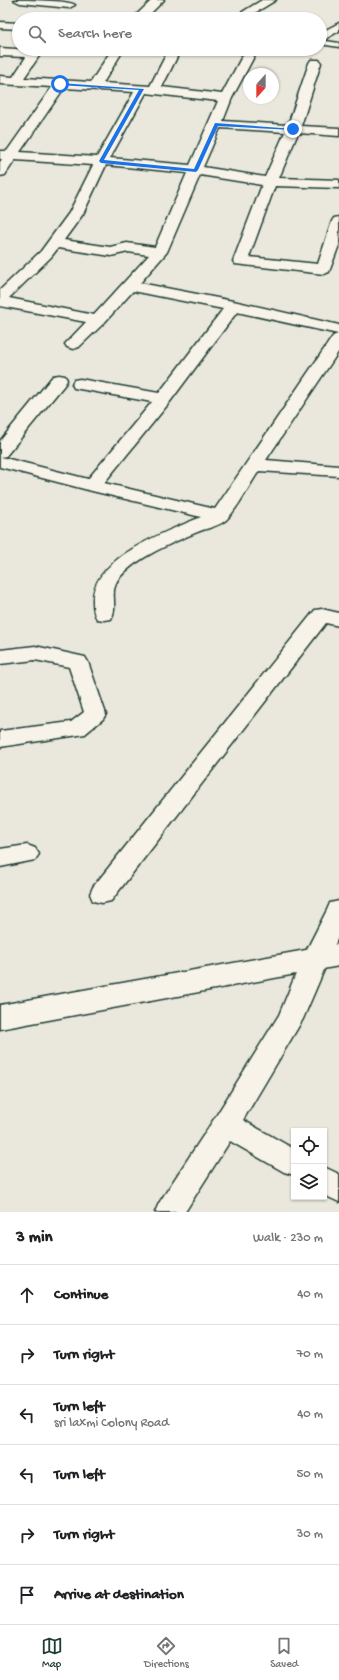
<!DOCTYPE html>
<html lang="en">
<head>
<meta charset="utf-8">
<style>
	body { margin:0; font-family:"Gochi Hand",sans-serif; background:#f6f6f6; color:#202124 }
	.controls { position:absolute; right:12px; bottom:12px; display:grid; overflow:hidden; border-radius:0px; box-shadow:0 1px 3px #0004 }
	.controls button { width:36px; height:36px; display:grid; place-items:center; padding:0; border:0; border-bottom:1px solid #e0e0e0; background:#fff; color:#202124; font:20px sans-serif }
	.compass { position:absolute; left:243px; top:68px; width:36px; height:36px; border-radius:50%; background:#fff; box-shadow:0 1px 3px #0004; rotate:201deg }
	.stop { position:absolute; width:12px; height:12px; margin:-9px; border:3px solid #1a73e8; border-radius:50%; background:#fff }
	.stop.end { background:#1a73e8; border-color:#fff; box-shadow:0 1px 4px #0008 }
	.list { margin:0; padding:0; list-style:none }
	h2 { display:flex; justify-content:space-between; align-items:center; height:52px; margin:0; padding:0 16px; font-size:17px }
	h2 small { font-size:13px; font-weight:400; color:#757577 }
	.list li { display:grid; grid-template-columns:26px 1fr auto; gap:12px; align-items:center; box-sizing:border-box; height:60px; padding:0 16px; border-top:1px solid #e0e0e0 }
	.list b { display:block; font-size:15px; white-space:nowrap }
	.list p { margin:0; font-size:13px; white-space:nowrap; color:#757577 }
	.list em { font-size:13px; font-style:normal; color:#757577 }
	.icon { flex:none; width:22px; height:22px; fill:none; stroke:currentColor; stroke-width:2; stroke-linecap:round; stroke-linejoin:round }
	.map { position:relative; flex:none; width:339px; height:1212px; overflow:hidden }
	.search { position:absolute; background:#fff; box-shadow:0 1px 3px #0004; left:12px; right:12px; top:12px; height:44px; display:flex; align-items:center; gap:10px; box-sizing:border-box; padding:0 14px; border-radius:22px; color:#757577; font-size:15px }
	.sheet { height:412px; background:#fff }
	nav { display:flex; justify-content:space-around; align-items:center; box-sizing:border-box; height:56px; border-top:1px solid #e0e0e0; background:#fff; font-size:11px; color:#757577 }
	nav a { display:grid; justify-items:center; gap:2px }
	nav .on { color:#1f3d34 }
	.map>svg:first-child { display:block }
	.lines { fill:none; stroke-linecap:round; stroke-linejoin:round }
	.service-casing { stroke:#1f3d34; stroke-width:3 }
	.minor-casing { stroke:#1f3d34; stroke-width:3 }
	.tertiary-casing { stroke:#1f3d34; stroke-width:3 }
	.service { fill:#f7f3e8; fill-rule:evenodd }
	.minor { fill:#f7f3e8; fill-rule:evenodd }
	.tertiary { fill:#f7f3e8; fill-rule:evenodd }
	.route { fill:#1a73e8 }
</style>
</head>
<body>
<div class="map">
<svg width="339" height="1212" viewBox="0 0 339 1212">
	<rect width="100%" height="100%" fill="#eae8dd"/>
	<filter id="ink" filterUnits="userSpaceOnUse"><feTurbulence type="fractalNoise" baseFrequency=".025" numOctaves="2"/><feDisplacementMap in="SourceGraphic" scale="8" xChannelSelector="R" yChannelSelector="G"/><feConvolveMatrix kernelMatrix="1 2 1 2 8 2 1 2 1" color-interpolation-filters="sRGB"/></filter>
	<g filter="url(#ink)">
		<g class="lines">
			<g class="service-casing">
				<path id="service" d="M 320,40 L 339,43 L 339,47 L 320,44 Z"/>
			</g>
			<g class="minor-casing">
				<g id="minor">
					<path d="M 14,0 C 26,0 68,0 75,5 L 69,8 L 20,3 Z"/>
					<path d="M 152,0 L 164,0 L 145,19 L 132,19 Z"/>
					<path d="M 262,0 L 276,0 L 245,19 L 231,19 Z"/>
					<path d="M 0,22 L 19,23 L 19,29 L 0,28 Z"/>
					<path d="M 339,23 L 339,31 L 320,42 L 320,33 Z"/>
					<path d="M 0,48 L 31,50 L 44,49 L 24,78 L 91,82 L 112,49 L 124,49 L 103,83 L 150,86 L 169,49 L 181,49 L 162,87 L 222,94 L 246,49 L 258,49 L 232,98 L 223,121 L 288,125 L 309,63 L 311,60 L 319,60 L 321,63 L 301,126 L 339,128 L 339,136 L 298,133 L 279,178 L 339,180 L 339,188 L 275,186 L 249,257 L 318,264 L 332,221 L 334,218 L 339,217 L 339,245 L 329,272 L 324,274 L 235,264 L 233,261 L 262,185 L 200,175 L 167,252 L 140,283 L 233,301 L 339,325 L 339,351 L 266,460 L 339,466 L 339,476 L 259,471 C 250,484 238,508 227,519 C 222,525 208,528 200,531 C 174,542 137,557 119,578 C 108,592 119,606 111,619 L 104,620 L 97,619 C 93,613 93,607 93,601 C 91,558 168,531 201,517 L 92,491 L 0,467 L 0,441 L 53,376 L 59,375 L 65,376 L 67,380 L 65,384 L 6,456 L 1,457 L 88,479 L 152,402 L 74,388 L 72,384 L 74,380 L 80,379 L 159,393 L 223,309 L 133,291 L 104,323 L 79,347 L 73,349 L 67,347 L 65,344 L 86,322 L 0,306 L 0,290 L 41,251 L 69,213 L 93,165 L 15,160 L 5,175 L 0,176 L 0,162 L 2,159 L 0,159 L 0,151 L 7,151 L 52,87 L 0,84 L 0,76 L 13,77 L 26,57 L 0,56 ZM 64,88 L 134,92 L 97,157 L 20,152 ZM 146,93 L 218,101 L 190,165 L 110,158 ZM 220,128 L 285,132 L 265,177 L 203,167 ZM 106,165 L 187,173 L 155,247 L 127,243 L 110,247 L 64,240 L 83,214 ZM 58,248 L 111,256 L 128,252 L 149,255 L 94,315 L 9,298 L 51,257 ZM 237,312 L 338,334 L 333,336 L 215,509 L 104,483 L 169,403 Z"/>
					<path d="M 322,609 L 339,613 L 339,626 L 326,623 L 111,901 L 102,903 L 93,901 L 90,894 L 93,887 L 315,610 Z"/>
					<path d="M 35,646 L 85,657 L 88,662 L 106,714 L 103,719 L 85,734 L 0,747 L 0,731 L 71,722 L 84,712 L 69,667 L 35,660 L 0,664 L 0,650 Z"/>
					<path d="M 27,845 L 35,848 L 39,854 L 35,860 L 0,867 L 0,849 Z"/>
					<path d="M 339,901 L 339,935 L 303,1019 L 243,1120 L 294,1149 L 294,1175 L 284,1172 L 230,1141 L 185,1212 L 155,1212 L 159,1203 L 216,1116 L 279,1015 L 302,959 L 327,910 L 330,903 Z"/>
					<path d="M 324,1167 L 339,1174 L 339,1202 L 324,1195 Z"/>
				</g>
			</g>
			<g class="tertiary-casing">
				<path id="tertiary" d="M 339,944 L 339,966 L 0,1029 L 0,1005 Z"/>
			</g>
			<use href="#service" class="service"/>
			<use href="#minor" class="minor"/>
			<use href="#tertiary" class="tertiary"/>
		</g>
	</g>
	<path class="route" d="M 60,83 L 144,89 L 104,160 L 194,169 L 215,123 L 295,129 L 293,130 L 218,126 L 198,170 L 196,172 L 101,163 L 99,161 L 139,90 L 59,85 Z"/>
</svg>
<div class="controls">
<button><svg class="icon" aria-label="locate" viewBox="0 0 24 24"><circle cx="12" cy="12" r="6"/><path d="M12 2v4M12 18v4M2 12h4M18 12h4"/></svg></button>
<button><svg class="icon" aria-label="layers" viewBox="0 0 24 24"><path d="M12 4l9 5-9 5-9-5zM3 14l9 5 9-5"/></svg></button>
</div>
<svg class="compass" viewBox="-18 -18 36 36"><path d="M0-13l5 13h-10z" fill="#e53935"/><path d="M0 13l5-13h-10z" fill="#757577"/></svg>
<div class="stop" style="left:60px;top:84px"></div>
<div class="stop end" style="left:293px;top:129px"></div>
<div class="search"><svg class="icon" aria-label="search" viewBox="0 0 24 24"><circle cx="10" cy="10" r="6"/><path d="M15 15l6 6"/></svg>Search here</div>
</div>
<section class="sheet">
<h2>3 min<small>Walk · 230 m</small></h2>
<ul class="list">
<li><svg class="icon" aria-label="ahead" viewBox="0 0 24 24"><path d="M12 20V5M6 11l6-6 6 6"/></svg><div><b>Continue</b></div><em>40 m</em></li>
<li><svg class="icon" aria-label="right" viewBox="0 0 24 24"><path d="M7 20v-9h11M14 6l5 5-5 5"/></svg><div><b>Turn right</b></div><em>70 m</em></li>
<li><svg class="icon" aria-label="left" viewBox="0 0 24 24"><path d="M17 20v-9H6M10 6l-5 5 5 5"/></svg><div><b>Turn left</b><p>sri laxmi Colony Road</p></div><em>40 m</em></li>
<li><svg class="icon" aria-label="left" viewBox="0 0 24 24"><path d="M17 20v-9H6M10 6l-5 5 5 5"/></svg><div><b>Turn left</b></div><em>50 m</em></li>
<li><svg class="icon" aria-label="right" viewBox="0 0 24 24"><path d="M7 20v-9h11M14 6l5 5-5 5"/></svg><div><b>Turn right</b></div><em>30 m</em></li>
<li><svg class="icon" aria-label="arrive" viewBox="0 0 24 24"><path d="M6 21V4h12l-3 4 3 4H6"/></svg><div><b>Arrive at destination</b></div></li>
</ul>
</section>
<nav>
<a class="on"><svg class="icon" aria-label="map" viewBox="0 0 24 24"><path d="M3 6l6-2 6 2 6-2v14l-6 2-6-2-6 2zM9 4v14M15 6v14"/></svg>Map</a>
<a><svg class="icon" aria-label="directions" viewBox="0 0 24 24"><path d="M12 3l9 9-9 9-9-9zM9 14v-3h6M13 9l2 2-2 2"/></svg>Directions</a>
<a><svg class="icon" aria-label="saved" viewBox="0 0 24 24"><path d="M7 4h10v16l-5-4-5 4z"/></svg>Saved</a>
</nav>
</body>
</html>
